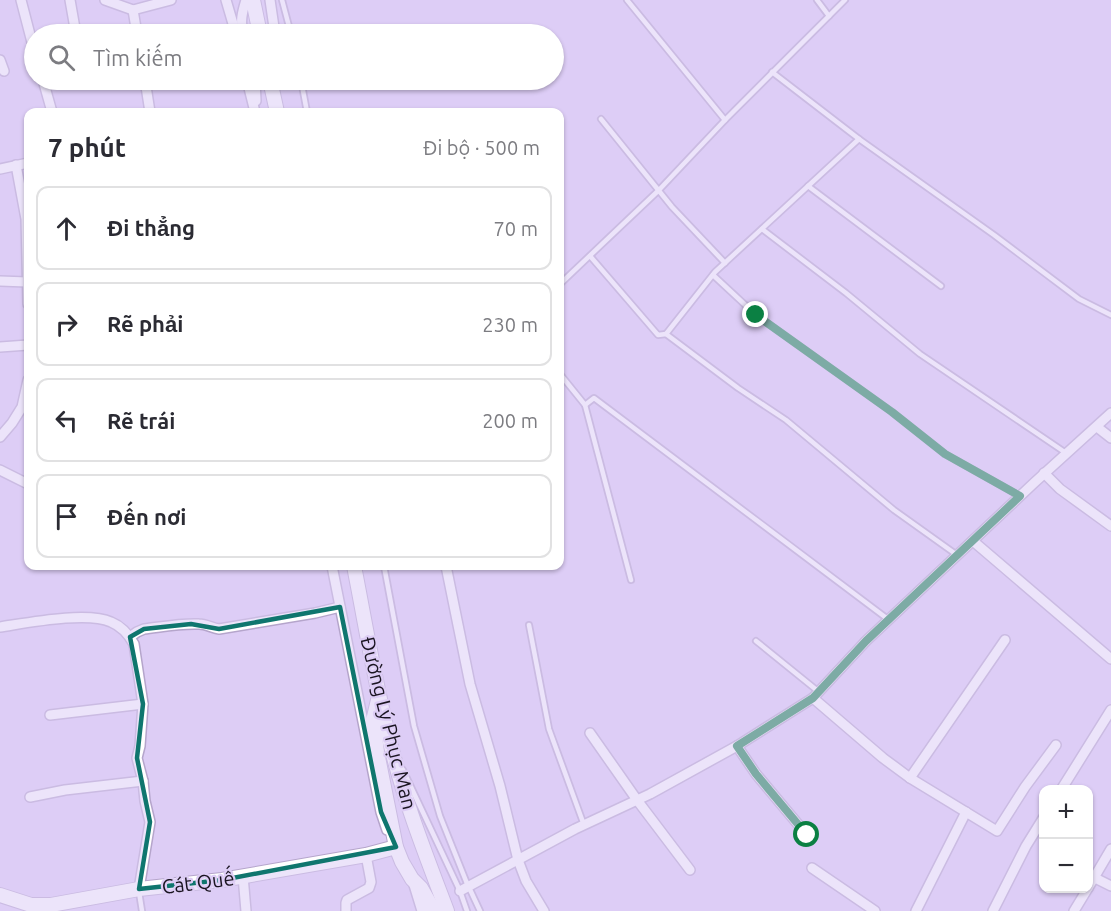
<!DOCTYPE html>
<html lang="vi">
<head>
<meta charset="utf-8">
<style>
	body { margin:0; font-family:Ubuntu,sans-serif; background:#f7f7f7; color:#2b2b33 }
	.controls { position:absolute; right:18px; bottom:18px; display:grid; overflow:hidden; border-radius:12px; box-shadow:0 2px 4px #0004 }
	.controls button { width:54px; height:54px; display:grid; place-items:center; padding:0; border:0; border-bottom:2px solid #e1e1e2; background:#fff; color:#2b2b33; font:30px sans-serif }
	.stop { position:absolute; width:18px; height:18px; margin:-14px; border:4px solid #0b8043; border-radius:50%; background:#fff }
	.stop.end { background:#0b8043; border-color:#fff; box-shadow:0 2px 6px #0008 }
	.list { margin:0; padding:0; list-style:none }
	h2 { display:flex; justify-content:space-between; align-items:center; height:78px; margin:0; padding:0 24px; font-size:26px }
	h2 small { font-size:20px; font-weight:400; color:#7c7c81 }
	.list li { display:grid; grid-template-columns:39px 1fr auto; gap:18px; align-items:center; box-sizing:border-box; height:84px; margin:0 12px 12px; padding:0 12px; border:2px solid #e1e1e2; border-radius:12px }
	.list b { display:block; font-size:22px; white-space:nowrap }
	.list em { font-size:20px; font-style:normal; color:#7c7c81 }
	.icon { flex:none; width:33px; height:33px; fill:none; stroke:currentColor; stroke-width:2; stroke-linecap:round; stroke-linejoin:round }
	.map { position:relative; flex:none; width:1111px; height:911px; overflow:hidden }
	.search { position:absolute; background:#fff; box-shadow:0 2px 4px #0004; left:24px; top:24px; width:540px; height:66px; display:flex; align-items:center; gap:15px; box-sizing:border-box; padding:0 21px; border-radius:33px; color:#7c7c81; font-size:22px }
	.panel { position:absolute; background:#fff; box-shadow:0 2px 4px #0004; left:24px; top:108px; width:540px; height:462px; border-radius:12px }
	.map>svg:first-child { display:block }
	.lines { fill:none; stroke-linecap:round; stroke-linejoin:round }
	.lane-casing { stroke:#b5a5cb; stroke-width:8 }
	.street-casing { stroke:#b5a5cb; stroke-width:12 }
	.secondary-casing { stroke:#b5a5cb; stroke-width:16 }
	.lane { stroke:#fff; stroke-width:4.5 }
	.street { stroke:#fff; stroke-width:9 }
	.secondary { stroke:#fff; stroke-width:14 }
	.route { stroke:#0b8043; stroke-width:8 }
	.marked { fill:none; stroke:#0f766e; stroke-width:4.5; stroke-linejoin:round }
	.labels { text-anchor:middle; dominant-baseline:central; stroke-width:4.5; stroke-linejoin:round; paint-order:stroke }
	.street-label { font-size:20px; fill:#1a1421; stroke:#ddcdf5 }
</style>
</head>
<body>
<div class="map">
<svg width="1111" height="911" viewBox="0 0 1111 911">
	<rect width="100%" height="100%" fill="#ddcdf5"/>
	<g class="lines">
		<g class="lane-casing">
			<g id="lane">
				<path d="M 282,0 L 291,34"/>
				<path d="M 627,0 L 725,120 L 845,0"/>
				<path d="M 817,0 L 829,16"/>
				<path d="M 772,72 L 859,139 L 715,272 L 666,334 L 738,388 L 786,420 L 894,510 L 957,555"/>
				<path d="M 301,80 L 307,112"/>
				<path d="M 601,119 L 672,207 L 725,263"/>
				<path d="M 859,139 L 994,235 L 1079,299 L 1111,315"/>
				<path d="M 808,186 L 941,286"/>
				<path d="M 762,229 L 846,293 L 920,354 L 1066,453"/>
				<path d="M 590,256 L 658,335 L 666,334"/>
				<path d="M 713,275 L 756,315 L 892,412 L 945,454 L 1020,496"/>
				<path d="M 560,284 L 659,190 L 725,120"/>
				<path d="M 560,374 L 585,405 L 594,398 L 889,620"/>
				<path d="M 585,405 L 631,580"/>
				<path d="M 384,566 L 414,726 L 440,816 L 466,881 L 480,911"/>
				<path d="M 529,625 L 549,729 L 584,825"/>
				<path d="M 756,641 L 819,692"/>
				<path d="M 403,770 L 460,891 L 467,911"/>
				<path d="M 139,892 L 142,911"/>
			</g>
		</g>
		<g class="street-casing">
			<g id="street">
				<path d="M 21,0 L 34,50"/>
				<path d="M 70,0 L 76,34"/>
				<path d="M 105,0 L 133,10 L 171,0"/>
				<path d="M 226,0 L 236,34"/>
				<path d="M 270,0 L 275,34"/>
				<path d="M 133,10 L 137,34"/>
				<path d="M 243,34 C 240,21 242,13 246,0"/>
				<path d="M 0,60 L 4,71"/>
				<path d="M 43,80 L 52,112"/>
				<path d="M 85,80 L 86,82"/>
				<path d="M 145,80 L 150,112"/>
				<path d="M 247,80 L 255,112"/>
				<path d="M 255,80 L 256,101"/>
				<path d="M 16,165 L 26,219 L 28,304"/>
				<path d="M 0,169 L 28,163"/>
				<path d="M 0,281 L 27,282"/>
				<path d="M 0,347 L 28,345"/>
				<path d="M 1097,427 L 1111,438"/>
				<path d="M 0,437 L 12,423 L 22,407 L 28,380"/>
				<path d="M 0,470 L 28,484"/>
				<path d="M 1044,473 L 1060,489 L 1111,526"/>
				<path d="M 973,541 L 1111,659"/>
				<path d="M 332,566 L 381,812 L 387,830"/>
				<path d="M 446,566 L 470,684 L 500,786 L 518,860 L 526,881 L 544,911"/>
				<path d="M 0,627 C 27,623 87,611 111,622 C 121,626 129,635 134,644 L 143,704 L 140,746 L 137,758 L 143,781 L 145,801 L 150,822 L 139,889"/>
				<path d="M 130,637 L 137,632 L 144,629 C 161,627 181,623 199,624 C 206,624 212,628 219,629 L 315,613 L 340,607"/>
				<path d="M 813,698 L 883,758 L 910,778 L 997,831 L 1025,787 L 1056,745"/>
				<path d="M 50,715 L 143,704"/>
				<path d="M 590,733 L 637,800 L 690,870"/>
				<path d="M 737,746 L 756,774 L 807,835"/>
				<path d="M 910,778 L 1005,640"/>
				<path d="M 1061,790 L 1111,710"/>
				<path d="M 30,797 L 65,790 L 143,781"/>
				<path d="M 812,868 L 875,911"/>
				<path d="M 243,876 L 246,911"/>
				<path d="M 1095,878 L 1111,886"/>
				<path d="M 414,885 L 422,911"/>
				<path d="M 1088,888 L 1111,849"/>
				<path d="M 460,891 L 575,829 L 650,794 L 737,746 L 813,698 L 866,641 L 1035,482 L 1111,413"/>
				<path d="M 346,911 L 346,903 L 347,900 L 369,888 L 371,882 L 366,855"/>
				<path d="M 916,911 L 966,812"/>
				<path d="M 993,911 L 1026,846 L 1044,817"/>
				<path d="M 1074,911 L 1088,888"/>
			</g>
		</g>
		<g class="secondary-casing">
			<g id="secondary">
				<path d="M 253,0 L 260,34"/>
				<path d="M 270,80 L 277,112"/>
				<path d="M 354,566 C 366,627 376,690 392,750 C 406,805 427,858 447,911"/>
				<path d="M 378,700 L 373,721 L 377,752 L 396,847 L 402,862 L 412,879 L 421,888 L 434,911"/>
				<path d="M 0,895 L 31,905 L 51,905 L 139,889 L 222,880 L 366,855 L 396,847"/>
			</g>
		</g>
		<use href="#lane" class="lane"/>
		<use href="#street" class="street"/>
		<use href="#secondary" class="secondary"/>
	</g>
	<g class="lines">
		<path class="route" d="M 756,315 L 892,412 L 945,454 L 1020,496 L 866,641 L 813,698 L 737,746 L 756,774 L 807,835"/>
	</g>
	<path d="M0 0H1111V911H0ZM 340,607 L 381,812 L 396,847 L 222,880 L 139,889 L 150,822 L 137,758 L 143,704 L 130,637 L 144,629 L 191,624 L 219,629 Z" fill="#ddcdf5" fill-opacity=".55" fill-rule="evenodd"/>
	<path class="marked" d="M 340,607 L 381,812 L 396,847 L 222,880 L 139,889 L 150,822 L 137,758 L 143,704 L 130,637 L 144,629 L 191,624 L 219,629 Z"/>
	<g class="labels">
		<g class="street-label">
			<text transform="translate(389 723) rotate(76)">Đường Lý Phục Man</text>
			<text transform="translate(198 882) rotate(-7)">Cát Quế</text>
		</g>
	</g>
</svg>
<div class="controls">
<button>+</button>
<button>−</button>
</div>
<div class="stop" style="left:807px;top:835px"></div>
<div class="stop end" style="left:756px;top:315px"></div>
<div class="search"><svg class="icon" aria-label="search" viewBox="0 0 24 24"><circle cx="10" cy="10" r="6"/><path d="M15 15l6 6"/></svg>Tìm kiếm</div>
<section class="panel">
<h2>7 phút<small>Đi bộ · 500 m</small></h2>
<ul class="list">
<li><svg class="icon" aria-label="ahead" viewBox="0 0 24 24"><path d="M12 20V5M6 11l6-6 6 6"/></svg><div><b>Đi thẳng</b></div><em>70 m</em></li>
<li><svg class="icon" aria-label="right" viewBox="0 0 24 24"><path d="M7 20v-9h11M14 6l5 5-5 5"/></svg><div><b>Rẽ phải</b></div><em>230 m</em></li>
<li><svg class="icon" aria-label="left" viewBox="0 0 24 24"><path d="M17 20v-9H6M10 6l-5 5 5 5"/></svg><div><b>Rẽ trái</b></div><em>200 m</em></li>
<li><svg class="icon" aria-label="arrive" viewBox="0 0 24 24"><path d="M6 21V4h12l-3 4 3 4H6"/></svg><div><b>Đến nơi</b></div></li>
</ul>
</section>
</div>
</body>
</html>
